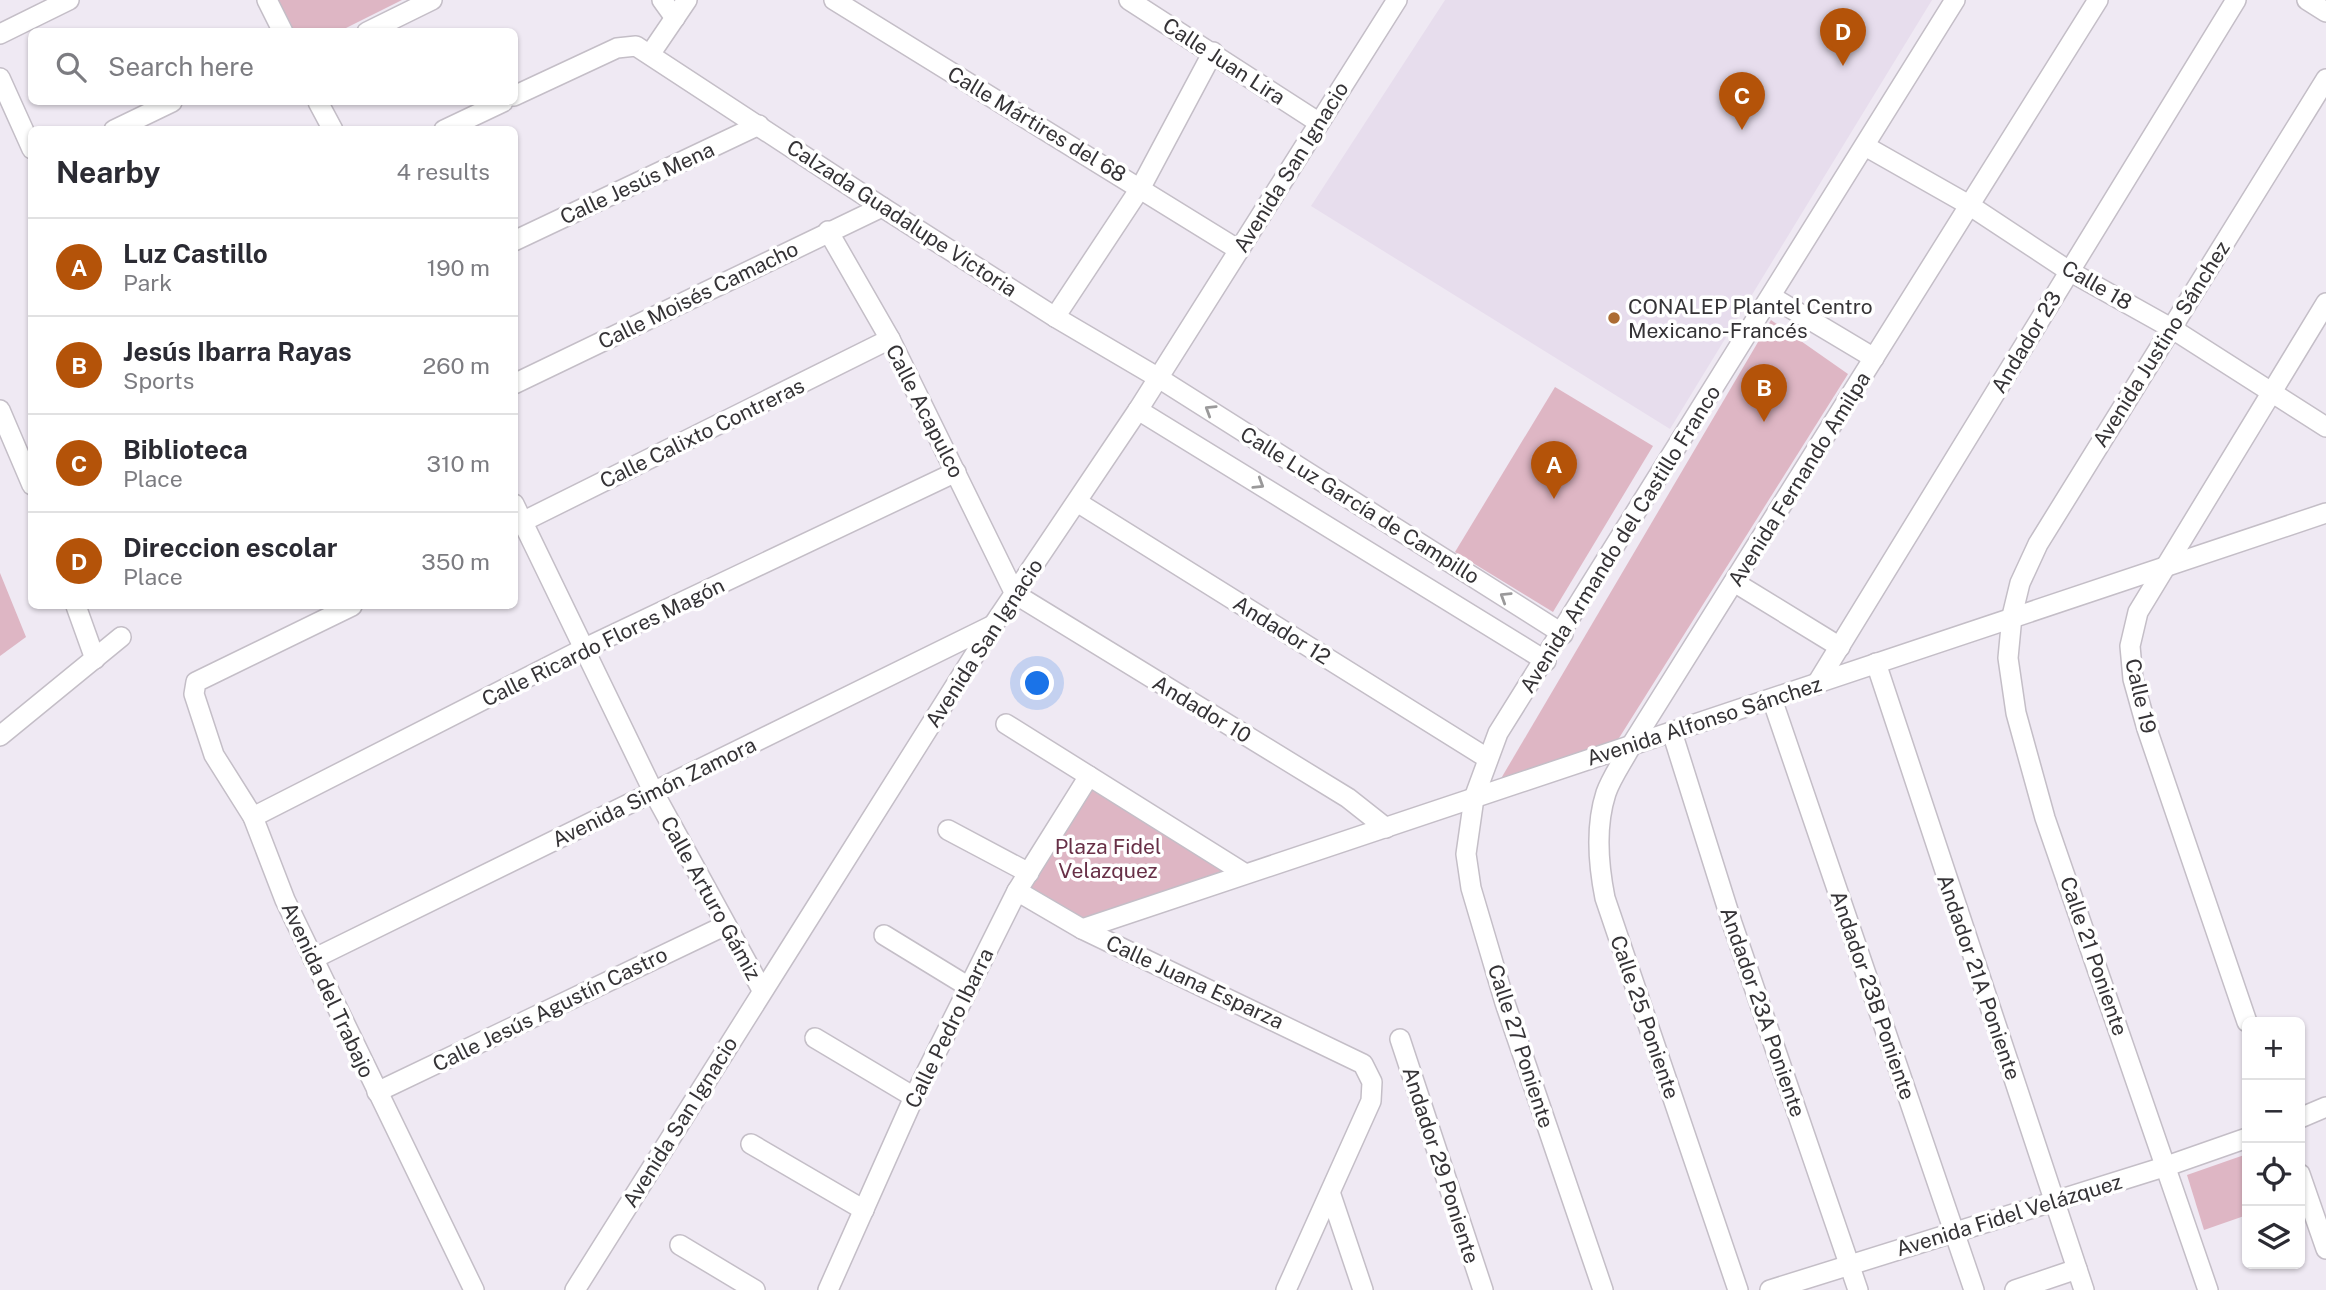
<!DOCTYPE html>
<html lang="en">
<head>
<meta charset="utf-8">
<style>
	body { margin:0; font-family:"Public Sans",sans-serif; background:#f2f2f3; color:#2b2b33 }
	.controls { position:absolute; right:21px; bottom:21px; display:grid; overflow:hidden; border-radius:10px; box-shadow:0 2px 5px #0004 }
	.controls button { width:63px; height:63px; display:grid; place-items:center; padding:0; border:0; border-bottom:2px solid #e1e1e2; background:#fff; color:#2b2b33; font:35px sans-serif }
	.you { position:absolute; left:1038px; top:684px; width:24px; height:24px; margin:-18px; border:5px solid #fff; border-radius:50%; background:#1a73e8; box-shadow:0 0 0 10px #1a73e833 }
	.badge { display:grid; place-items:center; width:46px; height:46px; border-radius:50%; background:#b45309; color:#fff; font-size:23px; font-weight:700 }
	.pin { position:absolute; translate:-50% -58px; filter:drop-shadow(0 2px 4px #0008) }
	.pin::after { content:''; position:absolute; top:37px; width:24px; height:21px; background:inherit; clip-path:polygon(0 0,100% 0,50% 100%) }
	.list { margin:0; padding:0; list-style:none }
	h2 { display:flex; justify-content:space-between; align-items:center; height:91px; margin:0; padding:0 28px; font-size:30px }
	h2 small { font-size:23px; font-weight:400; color:#7c7c81 }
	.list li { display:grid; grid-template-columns:46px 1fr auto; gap:21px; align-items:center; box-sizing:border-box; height:98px; padding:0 28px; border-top:2px solid #e1e1e2 }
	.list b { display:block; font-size:26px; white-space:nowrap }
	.list p { margin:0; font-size:23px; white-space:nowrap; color:#7c7c81 }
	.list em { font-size:23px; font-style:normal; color:#7c7c81 }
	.icon { flex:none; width:38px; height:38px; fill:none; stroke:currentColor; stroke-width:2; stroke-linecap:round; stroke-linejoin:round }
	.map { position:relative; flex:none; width:2326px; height:1290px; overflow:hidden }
	.search { position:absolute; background:#fff; box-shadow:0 2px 5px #0004; left:28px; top:28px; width:490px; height:77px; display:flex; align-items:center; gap:18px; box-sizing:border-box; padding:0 24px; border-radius:10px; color:#7c7c81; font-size:26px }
	.panel { position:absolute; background:#fff; box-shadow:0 2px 5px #0004; left:28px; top:126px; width:490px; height:483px; border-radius:10px }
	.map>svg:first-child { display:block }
	.built { fill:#e7dded }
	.green { fill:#deb6c4 }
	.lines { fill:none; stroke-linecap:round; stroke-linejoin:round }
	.street-casing { stroke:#c4bec7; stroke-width:22 }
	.street { stroke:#fff; stroke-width:19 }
	.oneway { stroke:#9a999a }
	.poi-dot { fill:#ac6c34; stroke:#fff; stroke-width:2.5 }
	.labels { text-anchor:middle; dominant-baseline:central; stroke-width:7; stroke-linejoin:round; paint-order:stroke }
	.street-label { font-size:21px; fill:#353336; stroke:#fff }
	.poi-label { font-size:21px; fill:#353336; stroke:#fff; text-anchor:start }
	.park-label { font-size:21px; fill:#683047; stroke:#fff }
</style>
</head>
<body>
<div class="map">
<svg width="2326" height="1290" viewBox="0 0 2326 1290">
	<rect width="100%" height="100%" fill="#efe9f3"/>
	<path class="built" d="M 1445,0 L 1932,0 L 1670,429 L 1311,206 Z"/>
	<g class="green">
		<path d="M 277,0 L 402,0 L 338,32 L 293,31 Z"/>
		<path d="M 1771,320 L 1848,374 L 1614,746 L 1496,787 Z"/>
		<path d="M 1555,387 L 1653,446 L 1553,612 L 1455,552 Z"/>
		<path d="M 0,573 L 26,637 L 0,656 Z"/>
		<path d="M 1089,776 L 1244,873 L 1082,929 L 1017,891 Z"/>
		<path d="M 2247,1154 L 2247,1215 L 2204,1230 L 2187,1175 Z"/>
	</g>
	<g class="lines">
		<g class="street-casing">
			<g id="street">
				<path d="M 267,0 L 283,32"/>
				<path d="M 662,0 L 675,18"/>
				<path d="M 834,0 L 1239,250"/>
				<path d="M 1129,0 L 1318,122"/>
				<path d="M 2307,0 L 2326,12"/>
				<path d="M 367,32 L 432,0"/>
				<path d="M 0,34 L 69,0"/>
				<path d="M 651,53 L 687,0"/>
				<path d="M 0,78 L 32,149"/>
				<path d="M 514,96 L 617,48 L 636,46 L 882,207 L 1055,317 L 1157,377 L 1563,634"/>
				<path d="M 318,102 L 333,130"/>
				<path d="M 114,130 L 172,102"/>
				<path d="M 444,130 L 503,102"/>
				<path d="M 1865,146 L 1969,205 L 2069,271 L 2171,328 L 2326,427"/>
				<path d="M 828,231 L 890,339 L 1015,594"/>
				<path d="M 514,241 L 759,125"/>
				<path d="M 1772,297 L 1874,358"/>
				<path d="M 1055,317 L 1141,187 L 1213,52"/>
				<path d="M 514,384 L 882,207"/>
				<path d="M 0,410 L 32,485"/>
				<path d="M 1138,410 L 1546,661"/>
				<path d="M 1077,502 L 1487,758"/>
				<path d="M 514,504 L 654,793 L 762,990"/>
				<path d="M 514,526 L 890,339"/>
				<path d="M 1734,582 L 1840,647"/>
				<path d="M 1015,594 L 1348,798 L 1386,828"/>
				<path d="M 76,606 L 95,659"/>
				<path d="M 352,606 L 196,682 L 194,694 L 214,755 L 253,817 L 285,900 L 474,1290"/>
				<path d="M 1876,663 L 2084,1290"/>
				<path d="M 1816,685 L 2236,0"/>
				<path d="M 1772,699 L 1974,1290"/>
				<path d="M 1006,724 L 1244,873"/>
				<path d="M 1672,732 L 1732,923 L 1858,1290"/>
				<path d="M 0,736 L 121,637"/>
				<path d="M 253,817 L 585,648 L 956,472"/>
				<path d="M 948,830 L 1029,873"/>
				<path d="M 1017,891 L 1082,929 L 1363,1064 L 1372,1082 L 1371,1101 L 1286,1290"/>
				<path d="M 1082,929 L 2326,513"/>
				<path d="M 884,935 L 969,987"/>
				<path d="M 313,959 L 993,625"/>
				<path d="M 2247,1022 L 2147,729 L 2133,679 L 2130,646 L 2138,612 L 2326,303"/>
				<path d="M 815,1038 L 914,1097"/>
				<path d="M 1400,1039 L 1483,1290"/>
				<path d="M 377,1092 L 724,926"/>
				<path d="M 2300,1118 L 2326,1107"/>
				<path d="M 751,1144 L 864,1210"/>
				<path d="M 2300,1174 L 2326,1249"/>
				<path d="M 1331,1195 L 1363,1290"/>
				<path d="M 680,1245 L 755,1290"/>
				<path d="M 575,1290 L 994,624 L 1138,410 L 1397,0"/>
				<path d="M 828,1290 L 914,1097 L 1017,891 L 1089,776"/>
				<path d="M 1603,1290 L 1505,1003 L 1471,888 L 1466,854 L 1474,798 L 1498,733 L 1955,0"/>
				<path d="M 1738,1290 L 1605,898 C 1598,863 1595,827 1606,793 C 1612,776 1624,760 1632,744 L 2098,0"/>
				<path d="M 1770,1290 L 2167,1166 L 2247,1138"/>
				<path d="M 2015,1290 L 2077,1269"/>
				<path d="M 2208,1290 L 2045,818 L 2016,713 L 2008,658 L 2012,616 L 2020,583 L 2038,544 L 2326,79"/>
			</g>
		</g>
		<use href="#street" class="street"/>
	</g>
	<defs><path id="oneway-chevron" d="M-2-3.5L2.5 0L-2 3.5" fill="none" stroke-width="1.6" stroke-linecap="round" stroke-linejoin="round" transform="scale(1.75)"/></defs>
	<g class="oneway">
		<use href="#oneway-chevron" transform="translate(1210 410) rotate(-148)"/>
		<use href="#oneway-chevron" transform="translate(1259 484) rotate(32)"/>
		<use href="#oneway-chevron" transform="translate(1505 597) rotate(-148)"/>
	</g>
	<circle class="poi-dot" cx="1614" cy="318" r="7"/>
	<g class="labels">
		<g class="street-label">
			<text transform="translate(1224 61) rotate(33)">Calle Juan Lira</text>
			<text transform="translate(1037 124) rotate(31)">Calle Mártires del 68</text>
			<text transform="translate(1291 167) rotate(-58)">Avenida San Ignacio</text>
			<text transform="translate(637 183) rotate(-25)">Calle Jesús Mena</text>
			<text transform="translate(902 218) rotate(33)">Calzada Guadalupe Victoria</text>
			<text transform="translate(2097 285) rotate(30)">Calle 18</text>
			<text transform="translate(698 295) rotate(-26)">Calle Moisés Camacho</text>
			<text transform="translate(2026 342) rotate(-59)">Andador 23</text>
			<text transform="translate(2161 344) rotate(-58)">Avenida Justino Sánchez</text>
			<text transform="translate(925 411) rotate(63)">Calle Acapulco</text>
			<text transform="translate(702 433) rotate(-26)">Calle Calixto Contreras</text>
			<text transform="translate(1799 479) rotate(-58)">Avenida Fernando Amilpa</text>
			<text transform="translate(1360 505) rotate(32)">Calle Luz García de Campillo</text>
			<text transform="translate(1620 539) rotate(-58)">Avenida Armando del Castillo Franco</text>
			<text transform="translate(1282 630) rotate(32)">Andador 12</text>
			<text transform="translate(603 642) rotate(-26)">Calle Ricardo Flores Magón</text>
			<text transform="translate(984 643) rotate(-57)">Avenida San Ignacio</text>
			<text transform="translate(2141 696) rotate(77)">Calle 19</text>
			<text transform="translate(1202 709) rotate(31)">Andador 10</text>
			<text transform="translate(1704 721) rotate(-18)">Avenida Alfonso Sánchez</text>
			<text transform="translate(654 792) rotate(-26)">Avenida Simón Zamora</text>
			<text transform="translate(711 898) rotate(61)">Calle Arturo Gámiz</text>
			<text transform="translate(2094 956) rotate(71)">Calle 21 Poniente</text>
			<text transform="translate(1979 977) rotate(71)">Andador 21A Poniente</text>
			<text transform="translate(1195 982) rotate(25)">Calle Juana Esparza</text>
			<text transform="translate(328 990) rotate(65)">Avenida del Trabajo</text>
			<text transform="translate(1873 995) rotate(71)">Andador 23B Poniente</text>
			<text transform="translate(550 1009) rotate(-26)">Calle Jesús Agustín Castro</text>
			<text transform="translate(1763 1012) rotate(71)">Andador 23A Poniente</text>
			<text transform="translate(1645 1017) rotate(71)">Calle 25 Poniente</text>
			<text transform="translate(949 1028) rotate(-64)">Calle Pedro Ibarra</text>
			<text transform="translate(1521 1046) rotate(72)">Calle 27 Poniente</text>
			<text transform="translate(680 1122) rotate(-58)">Avenida San Ignacio</text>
			<text transform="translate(1441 1165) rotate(72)">Andador 29 Poniente</text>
			<text transform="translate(2009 1215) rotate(-17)">Avenida Fidel Velázquez</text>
		</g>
		<g class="poi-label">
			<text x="1628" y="306">CONALEP Plantel Centro<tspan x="1628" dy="24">Mexicano-Francés</tspan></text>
		</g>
		<g class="park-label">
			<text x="1108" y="846">Plaza Fidel<tspan x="1108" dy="24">Velazquez</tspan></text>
		</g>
	</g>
</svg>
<div class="controls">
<button>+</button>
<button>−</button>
<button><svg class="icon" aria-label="locate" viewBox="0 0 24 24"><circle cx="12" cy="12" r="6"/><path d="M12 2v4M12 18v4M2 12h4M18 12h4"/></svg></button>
<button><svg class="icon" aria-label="layers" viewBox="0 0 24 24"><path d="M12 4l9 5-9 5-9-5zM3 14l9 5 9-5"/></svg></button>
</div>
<div class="you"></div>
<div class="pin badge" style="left:1554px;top:499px">A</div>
<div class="pin badge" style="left:1764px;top:422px">B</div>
<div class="pin badge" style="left:1742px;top:130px">C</div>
<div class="pin badge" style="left:1843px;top:66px">D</div>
<div class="search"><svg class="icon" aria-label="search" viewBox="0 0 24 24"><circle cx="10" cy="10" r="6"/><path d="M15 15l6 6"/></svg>Search here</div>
<section class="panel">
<h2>Nearby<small>4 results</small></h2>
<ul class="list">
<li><span class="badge">A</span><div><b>Luz Castillo</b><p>Park</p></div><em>190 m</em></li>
<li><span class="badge">B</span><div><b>Jesús Ibarra Rayas</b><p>Sports</p></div><em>260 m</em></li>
<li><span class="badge">C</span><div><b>Biblioteca</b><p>Place</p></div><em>310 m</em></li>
<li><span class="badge">D</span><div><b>Direccion escolar</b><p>Place</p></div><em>350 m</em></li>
</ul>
</section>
</div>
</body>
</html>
